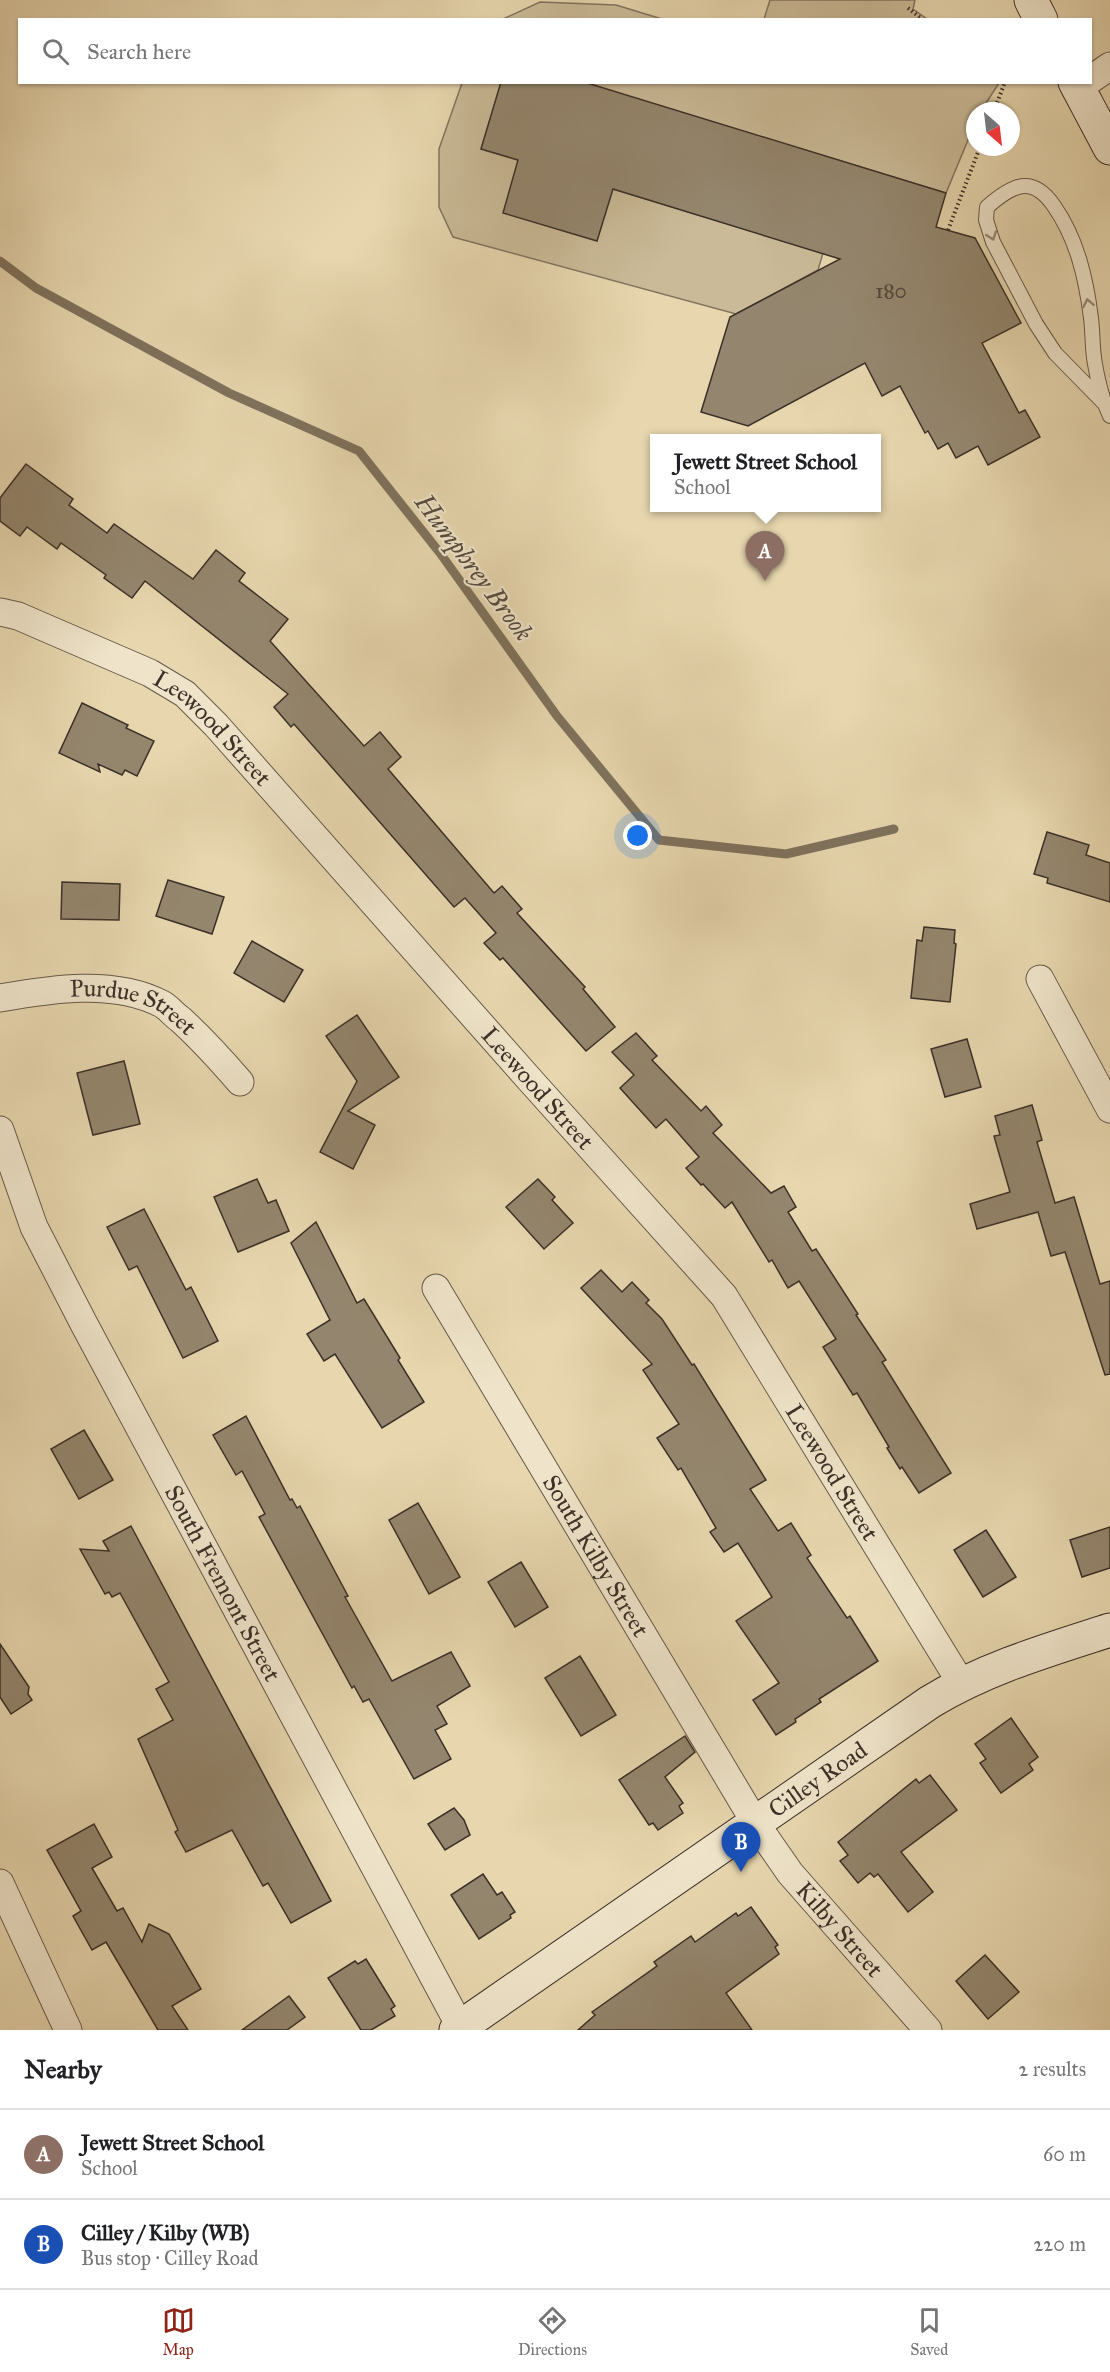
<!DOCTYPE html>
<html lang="en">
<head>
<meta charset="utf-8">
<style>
	body { margin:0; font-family:"IM FELL Great Primer",serif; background:#f2f2f2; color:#202124 }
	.compass { position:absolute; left:966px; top:102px; width:54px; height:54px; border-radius:50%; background:#fff; box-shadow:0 2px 4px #0004; rotate:152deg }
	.you { position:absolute; left:638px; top:836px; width:21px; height:21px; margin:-15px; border:4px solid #fff; border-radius:50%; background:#1a73e8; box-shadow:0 0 0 9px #1a73e833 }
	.badge { display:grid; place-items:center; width:39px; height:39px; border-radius:50%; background:#8f2418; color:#fff; font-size:20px; font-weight:700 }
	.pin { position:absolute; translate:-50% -50px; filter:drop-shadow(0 2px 3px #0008) }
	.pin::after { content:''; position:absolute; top:32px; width:21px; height:18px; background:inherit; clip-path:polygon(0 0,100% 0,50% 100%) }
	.popup { position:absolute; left:650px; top:434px; width:231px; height:78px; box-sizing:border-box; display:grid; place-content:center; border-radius:0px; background:#fff; filter:drop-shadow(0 2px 4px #0005); font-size:20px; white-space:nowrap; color:#757577 }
	.popup b { font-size:22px; color:#202124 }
	.popup::after { content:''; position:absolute; left:50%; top:100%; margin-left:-12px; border:12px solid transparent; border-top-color:#fff }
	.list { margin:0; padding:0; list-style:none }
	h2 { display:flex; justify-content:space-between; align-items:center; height:78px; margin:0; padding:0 24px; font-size:26px }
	h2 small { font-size:20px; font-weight:400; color:#757577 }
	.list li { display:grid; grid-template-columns:39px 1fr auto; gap:18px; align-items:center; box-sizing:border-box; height:90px; padding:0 24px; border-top:2px solid #e0e0e0 }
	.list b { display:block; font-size:22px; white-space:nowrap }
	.list p { margin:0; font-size:20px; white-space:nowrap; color:#757577 }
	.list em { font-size:20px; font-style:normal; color:#757577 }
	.icon { flex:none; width:33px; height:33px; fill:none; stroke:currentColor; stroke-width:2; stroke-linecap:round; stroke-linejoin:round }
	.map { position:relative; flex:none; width:1110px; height:2030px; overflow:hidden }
	.search { position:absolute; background:#fff; box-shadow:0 2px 4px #0004; left:18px; right:18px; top:18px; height:66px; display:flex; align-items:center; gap:15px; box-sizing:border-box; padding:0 21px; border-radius:0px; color:#757577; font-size:22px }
	.sheet { height:258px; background:#fff }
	nav { display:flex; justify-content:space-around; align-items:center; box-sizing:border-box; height:84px; border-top:2px solid #e0e0e0; background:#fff; font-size:16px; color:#757577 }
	nav a { display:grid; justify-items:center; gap:3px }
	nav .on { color:#8f2418 }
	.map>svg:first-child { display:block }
	.green { fill:#caba97; stroke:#827560; stroke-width:1.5 }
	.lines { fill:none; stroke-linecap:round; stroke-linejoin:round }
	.stream { stroke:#7f725d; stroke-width:9 }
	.building { fill:#94866e; stroke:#3b3028; stroke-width:1.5 }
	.lane-casing { stroke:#665a4a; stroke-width:16 }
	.street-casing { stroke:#665a4a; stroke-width:29 }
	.secondary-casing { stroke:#3b3028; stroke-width:35 }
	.path { stroke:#3b3028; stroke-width:4; stroke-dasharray:1.5 3; stroke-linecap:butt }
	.lane { stroke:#efe4ca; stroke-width:14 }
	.street { stroke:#efe4ca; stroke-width:27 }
	.secondary { stroke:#efe4ca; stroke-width:33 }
	.oneway { stroke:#958a79 }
	.labels { text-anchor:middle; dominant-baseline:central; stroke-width:4.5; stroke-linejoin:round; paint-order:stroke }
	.number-label { font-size:21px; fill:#51463a }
	.street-label { font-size:24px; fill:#3b3028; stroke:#efe4ca }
	.water-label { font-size:26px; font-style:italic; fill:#584c3e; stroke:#efe4ca }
</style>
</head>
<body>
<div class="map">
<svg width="1110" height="2030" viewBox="0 0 1110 2030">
	<rect width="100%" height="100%" fill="#e7d6ae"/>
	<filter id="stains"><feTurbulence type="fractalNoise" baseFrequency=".00333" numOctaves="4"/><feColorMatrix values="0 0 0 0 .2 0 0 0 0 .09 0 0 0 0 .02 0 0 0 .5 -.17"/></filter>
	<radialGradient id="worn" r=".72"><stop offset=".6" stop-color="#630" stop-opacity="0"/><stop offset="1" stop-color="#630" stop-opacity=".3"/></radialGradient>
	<g class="green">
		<path d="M 770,0 L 915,0 L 913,9 L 927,19 L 764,19 Z"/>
		<path d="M 540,2 L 616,5 L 662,19 L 503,19 Z"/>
		<path d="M 462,83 L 501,83 L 481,149 L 823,253 L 818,270 L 736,314 L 453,237 L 439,207 L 439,149 Z"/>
		<path d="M 584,83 L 999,83 L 981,111 L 975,111 L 975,123 L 946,193 Z"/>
	</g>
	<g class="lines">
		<path class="stream" d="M 0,261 L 36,288 L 229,393 L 359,451 L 440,553 L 557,716 L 659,840 L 786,854 L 894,829"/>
	</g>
	<g class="building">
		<path d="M 501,82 L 584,82 L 946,193 L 936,227 L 975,238 L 1021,323 L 982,343 L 1019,413 L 1025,410 L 1040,437 L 988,465 L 978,446 L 956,458 L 948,443 L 938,449 L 928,431 L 925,433 L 900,386 L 882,396 L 865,363 L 748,426 L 701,412 L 730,317 L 840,259 L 613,189 L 597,241 L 503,213 L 518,160 L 481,149 Z"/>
		<path d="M 26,464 L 73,499 L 69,505 L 107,533 L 114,524 L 193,579 L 216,550 L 245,573 L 239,581 L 288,619 L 270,641 L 364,746 L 380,732 L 401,757 L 388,769 L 494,893 L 502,886 L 522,909 L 517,913 L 585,987 L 583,989 L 615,1027 L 586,1051 L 503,958 L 500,960 L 484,943 L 496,933 L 465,898 L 454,907 L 294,724 L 291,727 L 274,707 L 288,694 L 145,581 L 132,598 L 104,578 L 106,575 L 61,543 L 57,549 L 27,527 L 20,536 L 0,521 L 0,498 Z"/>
		<path d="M 82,703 L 128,725 L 126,728 L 154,741 L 137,776 L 125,770 L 122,775 L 98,764 L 100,772 L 59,753 Z"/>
		<path d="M 1047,832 L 1089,845 L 1086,855 L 1110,863 L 1110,902 L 1047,883 L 1048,878 L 1034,874 Z"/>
		<path d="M 168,880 L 224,897 L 212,934 L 156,916 Z"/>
		<path d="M 62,882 L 120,884 L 119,920 L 61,919 Z"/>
		<path d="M 924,927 L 955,930 L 954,943 L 956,944 L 950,1002 L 911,998 L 917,940 L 922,941 Z"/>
		<path d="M 252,941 L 303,970 L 284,1002 L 234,973 Z"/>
		<path d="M 357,1015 L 399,1077 L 348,1111 L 375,1125 L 353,1169 L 320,1152 L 357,1081 L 326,1036 Z"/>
		<path d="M 636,1033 L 657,1056 L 652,1060 L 701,1111 L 706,1106 L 722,1125 L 713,1133 L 771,1193 L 784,1186 L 796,1207 L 788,1212 L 812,1251 L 816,1249 L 858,1314 L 856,1315 L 886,1360 L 882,1362 L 951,1473 L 919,1493 L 902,1467 L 900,1469 L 887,1448 L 889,1447 L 857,1393 L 853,1395 L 823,1347 L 836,1339 L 799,1281 L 788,1288 L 772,1260 L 769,1262 L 732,1202 L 725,1208 L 703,1184 L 701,1185 L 686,1168 L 699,1157 L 666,1119 L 656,1128 L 620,1088 L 634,1075 L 612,1052 Z"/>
		<path d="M 967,1039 L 981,1087 L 945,1097 L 931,1049 Z"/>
		<path d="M 124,1061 L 140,1124 L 93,1135 L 77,1073 Z"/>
		<path d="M 1032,1105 L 1042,1140 L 1037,1142 L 1055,1203 L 1074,1197 L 1100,1284 L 1110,1281 L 1110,1374 L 1105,1375 L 1065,1252 L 1051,1256 L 1038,1212 L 977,1229 L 970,1204 L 1010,1192 L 994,1136 L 1000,1135 L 995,1116 Z"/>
		<path d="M 257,1179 L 268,1203 L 276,1200 L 289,1231 L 238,1252 L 214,1197 Z"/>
		<path d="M 538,1179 L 555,1197 L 552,1200 L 573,1223 L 544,1249 L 506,1207 Z"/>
		<path d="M 144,1209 L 186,1290 L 191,1287 L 218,1341 L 183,1358 L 137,1266 L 129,1270 L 107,1227 Z"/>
		<path d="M 316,1222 L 357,1303 L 364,1299 L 400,1358 L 398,1360 L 424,1402 L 382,1428 L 335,1354 L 324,1361 L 307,1334 L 330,1320 L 291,1243 Z"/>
		<path d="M 601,1270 L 622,1292 L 632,1282 L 649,1300 L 646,1303 L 662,1319 L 692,1365 L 694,1364 L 766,1480 L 750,1489 L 778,1531 L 791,1523 L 811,1555 L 807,1558 L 847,1618 L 850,1616 L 878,1661 L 819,1699 L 821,1702 L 795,1719 L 796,1722 L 776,1735 L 753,1700 L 779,1683 L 736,1621 L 772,1597 L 738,1543 L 724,1552 L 710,1532 L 716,1528 L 681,1468 L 678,1470 L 657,1438 L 679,1424 L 643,1370 L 652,1364 L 581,1288 Z"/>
		<path d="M 246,1416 L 290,1500 L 292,1499 L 297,1508 L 300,1506 L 348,1596 L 345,1597 L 392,1681 L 451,1652 L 470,1686 L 437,1706 L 447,1724 L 435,1730 L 451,1759 L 414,1779 L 369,1699 L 363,1702 L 354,1686 L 352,1688 L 259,1517 L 265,1514 L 242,1471 L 236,1475 L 213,1435 Z"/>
		<path d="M 84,1430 L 113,1480 L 79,1499 L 51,1449 Z"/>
		<path d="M 418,1503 L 460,1577 L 429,1594 L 389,1520 Z"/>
		<path d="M 131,1526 L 331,1901 L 291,1923 L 268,1883 L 263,1886 L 232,1830 L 186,1852 L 175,1832 L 178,1830 L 138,1739 L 173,1720 L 156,1689 L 169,1682 L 120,1593 L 112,1597 L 109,1592 L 105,1594 L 80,1549 L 109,1551 L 103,1541 Z"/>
		<path d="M 1110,1527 L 1110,1568 L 1082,1577 L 1070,1540 Z"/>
		<path d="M 986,1530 L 1016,1577 L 983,1597 L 954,1550 Z"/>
		<path d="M 521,1562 L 548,1607 L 515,1627 L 488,1582 Z"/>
		<path d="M 0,1644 L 29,1687 L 28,1694 L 32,1700 L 11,1714 L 0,1697 Z"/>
		<path d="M 580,1656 L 616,1715 L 581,1736 L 545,1678 Z"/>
		<path d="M 1011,1718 L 1038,1757 L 1029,1764 L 1033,1770 L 1001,1793 L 980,1763 L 986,1759 L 975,1744 Z"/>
		<path d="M 685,1736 L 695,1752 L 665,1777 L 683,1803 L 679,1806 L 683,1813 L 658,1830 L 653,1823 L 649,1825 L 619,1780 Z"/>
		<path d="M 930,1775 L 957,1810 L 901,1852 L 933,1892 L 908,1912 L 878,1874 L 874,1877 L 870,1873 L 858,1883 L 840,1861 L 848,1855 L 838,1842 L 916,1779 L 919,1783 Z"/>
		<path d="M 454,1808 L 464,1820 L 470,1835 L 445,1850 L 428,1824 Z"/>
		<path d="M 94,1824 L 112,1857 L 92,1868 L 117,1911 L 123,1908 L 142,1942 L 149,1924 L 169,1934 L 201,1989 L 172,2006 L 188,2030 L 158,2030 L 106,1942 L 92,1950 L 73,1916 L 81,1911 L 47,1850 Z"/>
		<path d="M 483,1874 L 497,1895 L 502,1892 L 515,1912 L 510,1915 L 511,1918 L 479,1939 L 451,1895 Z"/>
		<path d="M 751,1907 L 778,1945 L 775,1947 L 779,1954 L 726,1993 L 752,2030 L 578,2030 L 595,2015 L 592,2012 L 657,1966 L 654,1962 L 691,1936 L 695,1942 L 736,1913 L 738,1916 Z"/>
		<path d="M 985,1955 L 1019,1992 L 988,2019 L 956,1981 Z"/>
		<path d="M 366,1959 L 395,2006 L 391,2009 L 395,2016 L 371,2030 L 361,2030 L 328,1978 L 355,1961 L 358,1964 Z"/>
		<path d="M 289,1996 L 305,2017 L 287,2030 L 242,2030 Z"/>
	</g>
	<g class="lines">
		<g class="lane-casing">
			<path id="lane" d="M 1103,402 L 1055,353 L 1036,324 L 993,242 L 986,220 L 987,207 C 1012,185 1032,174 1054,206 C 1077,239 1086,278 1091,318 C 1093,333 1092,349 1095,364 C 1098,382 1102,399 1110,416"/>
		</g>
		<g class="street-casing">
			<g id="street">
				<path d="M 1090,80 L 1110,66"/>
				<path id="s1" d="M 0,612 L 18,616 L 150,673 L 185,694 L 216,725 L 530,1080 L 724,1296 L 961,1683"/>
				<path d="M 1040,979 L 1110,1109"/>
				<path id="s2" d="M 0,998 C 51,989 114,979 162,1004 C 169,1008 174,1015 180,1019 C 202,1039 221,1060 240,1082"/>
				<path id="s3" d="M 0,1130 L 34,1227 L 84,1324 L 462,2030"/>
				<path id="s4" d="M 436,1288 L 756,1824 L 790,1873 L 928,2030"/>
				<path d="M 0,1883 L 68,2030"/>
			</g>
		</g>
		<g class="secondary-casing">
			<g id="secondary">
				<path d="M 1031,0 L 1041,20"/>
				<path d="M 1075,82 L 1110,148"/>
				<path id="s5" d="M 456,2030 L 930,1702 C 986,1668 1048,1650 1110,1630"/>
			</g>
		</g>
		<g class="path">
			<path d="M 908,8 L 923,20"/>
			<path d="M 994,111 L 1005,82"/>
			<path d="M 948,230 L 980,147"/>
		</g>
		<use href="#lane" class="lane"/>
		<use href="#street" class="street"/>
		<use href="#secondary" class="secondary"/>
	</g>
	<defs><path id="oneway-chevron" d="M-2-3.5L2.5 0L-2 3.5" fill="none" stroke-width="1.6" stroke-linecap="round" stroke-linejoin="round" transform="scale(1.5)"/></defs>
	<g class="oneway">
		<use href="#oneway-chevron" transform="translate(992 236) rotate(70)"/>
		<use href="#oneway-chevron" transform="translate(1088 303) rotate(-101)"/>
	</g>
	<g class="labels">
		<g class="number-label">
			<text x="891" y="291">180</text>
		</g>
		<g class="street-label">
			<text stroke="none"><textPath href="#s1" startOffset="246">Leewood Street</textPath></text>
			<text stroke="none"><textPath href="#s2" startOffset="138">Purdue Street</textPath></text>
			<text stroke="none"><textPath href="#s1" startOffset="732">Leewood Street</textPath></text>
			<text stroke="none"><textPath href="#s1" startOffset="1218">Leewood Street</textPath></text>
			<text stroke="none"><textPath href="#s4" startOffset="312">South Kilby Street</textPath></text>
			<text stroke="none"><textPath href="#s3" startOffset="506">South Fremont Street</textPath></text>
			<text stroke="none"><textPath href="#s5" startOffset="440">Cilley Road</textPath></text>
			<text stroke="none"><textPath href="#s4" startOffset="759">Kilby Street</textPath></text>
		</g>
		<g class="water-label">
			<text transform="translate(474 567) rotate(53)">Humphrey Brook</text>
		</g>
	</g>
	<rect width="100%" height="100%" filter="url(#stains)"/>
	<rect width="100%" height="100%" fill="url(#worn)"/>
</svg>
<svg class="compass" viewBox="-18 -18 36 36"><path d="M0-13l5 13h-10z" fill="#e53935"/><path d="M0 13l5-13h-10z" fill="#757577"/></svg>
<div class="you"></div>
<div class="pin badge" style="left:765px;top:581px;background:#8d6e63">A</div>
<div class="popup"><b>Jewett Street School</b>School</div>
<div class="pin badge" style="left:741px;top:1872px;background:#1a4fb4">B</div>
<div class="search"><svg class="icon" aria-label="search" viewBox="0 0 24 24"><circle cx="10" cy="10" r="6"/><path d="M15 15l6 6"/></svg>Search here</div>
</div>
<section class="sheet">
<h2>Nearby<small>2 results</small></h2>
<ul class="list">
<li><span class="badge" style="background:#8d6e63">A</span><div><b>Jewett Street School</b><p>School</p></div><em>60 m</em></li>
<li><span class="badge" style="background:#1a4fb4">B</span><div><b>Cilley / Kilby (WB)</b><p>Bus stop · Cilley Road</p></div><em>220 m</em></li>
</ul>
</section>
<nav>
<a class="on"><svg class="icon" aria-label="map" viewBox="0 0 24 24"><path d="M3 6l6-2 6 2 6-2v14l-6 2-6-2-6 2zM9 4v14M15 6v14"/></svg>Map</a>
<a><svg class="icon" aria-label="directions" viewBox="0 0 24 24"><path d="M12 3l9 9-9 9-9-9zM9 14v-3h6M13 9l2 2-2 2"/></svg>Directions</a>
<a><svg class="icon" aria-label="saved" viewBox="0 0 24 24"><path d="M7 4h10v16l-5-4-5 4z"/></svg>Saved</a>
</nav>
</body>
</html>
